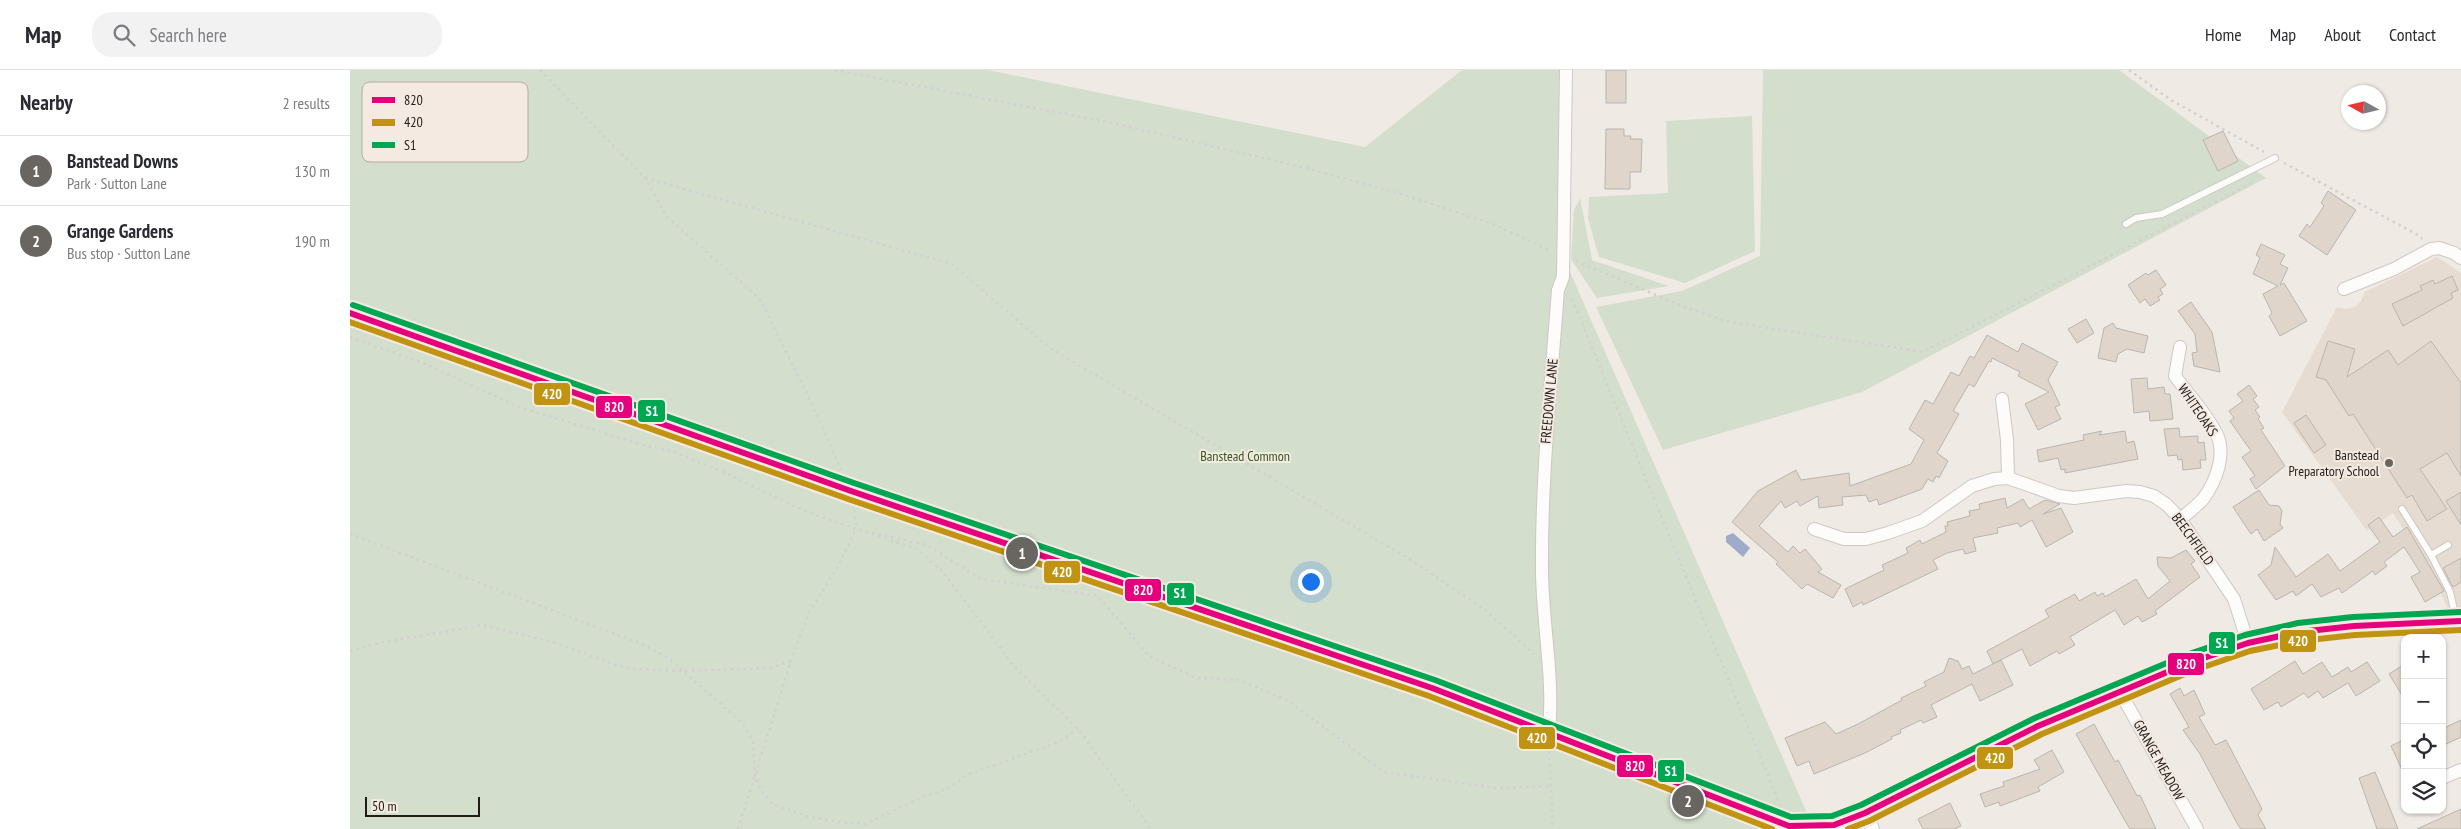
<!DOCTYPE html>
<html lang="en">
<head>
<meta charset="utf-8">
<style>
	body { margin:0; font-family:"PT Sans Narrow",sans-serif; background:#f2f2f3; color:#2b2b33 }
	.controls { position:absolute; right:15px; bottom:15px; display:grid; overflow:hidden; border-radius:10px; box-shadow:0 1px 4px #0004 }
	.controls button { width:45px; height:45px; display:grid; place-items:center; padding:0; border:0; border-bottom:1px solid #e1e1e2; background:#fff; color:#2b2b33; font:25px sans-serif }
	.compass { position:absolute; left:1991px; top:15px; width:45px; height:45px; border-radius:50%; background:#fff; box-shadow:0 1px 4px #0004; rotate:278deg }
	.scale { position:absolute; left:15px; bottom:12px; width:115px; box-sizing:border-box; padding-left:5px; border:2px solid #201d19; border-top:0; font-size:14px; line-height:18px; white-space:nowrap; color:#201d19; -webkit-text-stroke:4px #f4eae1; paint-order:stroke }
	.you { position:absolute; left:960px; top:511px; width:18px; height:18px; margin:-12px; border:4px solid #fff; border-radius:50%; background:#1a73e8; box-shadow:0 0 0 8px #1a73e833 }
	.badge { display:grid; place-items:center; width:32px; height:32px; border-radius:50%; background:#696560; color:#fff; font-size:16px; font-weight:700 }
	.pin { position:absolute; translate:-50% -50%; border:2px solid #fff; box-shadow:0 1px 5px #0006 }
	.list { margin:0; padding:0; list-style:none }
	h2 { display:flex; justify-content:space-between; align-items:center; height:65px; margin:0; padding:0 20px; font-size:21px }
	h2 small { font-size:16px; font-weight:400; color:#7c7c81 }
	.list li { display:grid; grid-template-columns:32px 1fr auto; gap:15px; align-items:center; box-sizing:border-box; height:70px; padding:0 20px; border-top:1px solid #e1e1e2 }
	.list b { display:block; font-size:19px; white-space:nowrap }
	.list p { margin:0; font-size:16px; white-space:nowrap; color:#7c7c81 }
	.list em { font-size:16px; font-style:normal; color:#7c7c81 }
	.icon { flex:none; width:28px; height:28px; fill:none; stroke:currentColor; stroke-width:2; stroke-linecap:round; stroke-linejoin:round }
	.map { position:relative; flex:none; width:2111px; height:759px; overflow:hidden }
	header { display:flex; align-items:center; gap:30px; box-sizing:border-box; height:70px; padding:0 25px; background:#fff; border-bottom:1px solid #e1e1e2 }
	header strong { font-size:24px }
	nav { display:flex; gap:28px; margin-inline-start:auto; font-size:18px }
	.search { width:350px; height:45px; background:#f2f2f3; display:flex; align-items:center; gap:12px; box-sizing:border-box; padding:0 18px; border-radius:20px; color:#7c7c81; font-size:19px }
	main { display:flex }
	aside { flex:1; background:#fff }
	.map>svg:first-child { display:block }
	.built { fill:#e7dcd1 }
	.green { fill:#d4decc }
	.water { fill:#9eacca }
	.building { fill:#dfd5ca; stroke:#b9b5b1 }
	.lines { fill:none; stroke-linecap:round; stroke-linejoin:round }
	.lane-casing { stroke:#ccc8c4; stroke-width:8 }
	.street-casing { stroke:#ccc8c4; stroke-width:14 }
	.secondary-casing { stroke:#ccc8c4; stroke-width:20 }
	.path { stroke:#d2d0d0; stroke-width:2.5; stroke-dasharray:2.5 4; stroke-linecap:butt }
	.lane { stroke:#fdfcfb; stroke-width:6 }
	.street { stroke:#fdfcfb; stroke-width:12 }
	.secondary { stroke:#f8f8f9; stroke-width:19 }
	.bus-1-casing { stroke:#f4eae1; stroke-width:10 }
	.bus-2-casing { stroke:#f4eae1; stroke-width:10 }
	.bus-3-casing { stroke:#f4eae1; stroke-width:10 }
	.bus-1 { stroke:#e5007d; stroke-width:6 }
	.bus-2 { stroke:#c09412; stroke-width:6 }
	.bus-3 { stroke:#00a651; stroke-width:6 }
	.poi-dot { fill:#696560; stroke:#f4eae1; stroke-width:2 }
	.labels { text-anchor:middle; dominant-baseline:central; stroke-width:4; stroke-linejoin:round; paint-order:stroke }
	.street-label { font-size:14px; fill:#201d19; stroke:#f4eae1 }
	.poi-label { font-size:14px; fill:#201d19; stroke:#f4eae1; text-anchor:end }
	.park-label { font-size:14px; fill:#2e591d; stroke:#f4eae1 }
	.key { fill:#f4eae1; stroke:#b4aca5; stroke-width:1 }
	.key-label { font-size:14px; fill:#201d19 }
	.line-badge { stroke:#f4eae1; stroke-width:2 }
	.badge-label { font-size:14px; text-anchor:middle; font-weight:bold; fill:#fff }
</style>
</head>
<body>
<header>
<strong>Map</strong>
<div class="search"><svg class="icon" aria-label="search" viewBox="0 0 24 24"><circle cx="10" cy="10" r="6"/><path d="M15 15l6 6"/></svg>Search here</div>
<nav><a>Home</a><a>Map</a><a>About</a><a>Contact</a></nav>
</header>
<main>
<aside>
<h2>Nearby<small>2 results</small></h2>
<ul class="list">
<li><span class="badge">1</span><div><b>Banstead Downs</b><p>Park · Sutton Lane</p></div><em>130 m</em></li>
<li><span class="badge">2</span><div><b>Grange Gardens</b><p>Bus stop · Sutton Lane</p></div><em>190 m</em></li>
</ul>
</aside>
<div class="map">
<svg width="2111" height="759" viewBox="0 0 2111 759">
	<rect width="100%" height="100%" fill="#f0eae5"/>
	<path class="built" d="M 2087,187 L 2111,203 L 2111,546 L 2101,545 L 2080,502 L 2043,443 L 2017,461 L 1932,342 L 1987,237 L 1995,239 L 2005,237 L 2011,231 L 2015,222 Z"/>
	<g class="green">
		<path d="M 0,0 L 638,0 L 1015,77 L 1112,0 L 1216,0 L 1213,186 L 1464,759 L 0,759 Z"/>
		<path d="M 1413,0 L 1769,0 L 1916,108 L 1512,322 L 1313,380 L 1246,237 L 1332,221 L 1410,186 Z"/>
		<path d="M 1402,46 L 1405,181 L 1335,213 L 1249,187 L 1238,148 L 1239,127 L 1318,123 L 1316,51 Z"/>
		<path d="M 1230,128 L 1242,190 L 1319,216 L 1247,228 L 1221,189 L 1224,140 Z"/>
	</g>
	<path class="water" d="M 1383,463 L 1400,478 L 1393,487 L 1376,472 L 1376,466 Z"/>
	<g class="building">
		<rect x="1256" y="0" width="20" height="33"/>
		<path d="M 1256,59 L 1274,59 L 1274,66 L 1281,66 L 1280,69 L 1292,69 L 1291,102 L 1280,102 L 1280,119 L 1255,119 Z"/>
		<path d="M 1873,61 L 1888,91 L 1868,101 L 1853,70 Z"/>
		<path d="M 1978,121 L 2006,140 L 1977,185 L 1949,166 L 1957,154 L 1960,157 L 1974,136 L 1971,133 Z"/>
		<path d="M 1911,174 L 1935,185 L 1930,194 L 1938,198 L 1930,215 L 1934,213 L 1957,251 L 1930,266 L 1919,246 L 1922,243 L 1913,224 L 1928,216 L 1903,204 L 1910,188 L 1906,185 Z"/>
		<path d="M 1806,200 L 1816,215 L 1810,219 L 1813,224 L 1808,227 L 1810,230 L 1800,236 L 1795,229 L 1790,233 L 1778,215 L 1796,203 L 1798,205 Z"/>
		<path d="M 2102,206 L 2108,220 L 2101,223 L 2103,228 L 2053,256 L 2042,234 L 2072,220 L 2070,216 L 2083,210 L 2085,214 Z"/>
		<path d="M 1841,232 L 1862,262 L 1870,302 L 1844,296 L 1842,283 L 1847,282 L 1845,264 L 1828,241 Z"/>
		<path d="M 1736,249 L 1744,263 L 1727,273 L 1718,259 Z"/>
		<path d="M 1763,253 L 1766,258 L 1798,266 L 1794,283 L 1777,279 L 1768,284 L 1766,292 L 1748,288 L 1754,258 Z"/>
		<path d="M 1637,265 L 1668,282 L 1672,273 L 1708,292 L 1698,310 L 1710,335 L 1705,337 L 1711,349 L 1688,360 L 1675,334 L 1699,322 L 1668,306 L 1670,302 L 1642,288 L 1641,292 L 1639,291 L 1624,317 L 1619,314 L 1603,341 L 1609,344 L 1587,383 L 1598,391 L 1589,408 L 1586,406 L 1583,412 L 1578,409 L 1572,419 L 1529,435 L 1527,429 L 1519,432 L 1516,425 L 1492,427 L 1493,435 L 1469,438 L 1468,426 L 1450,436 L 1447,431 L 1435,438 L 1431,431 L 1409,456 L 1438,482 L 1443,476 L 1450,483 L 1455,479 L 1472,499 L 1468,502 L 1491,515 L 1483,528 L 1457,514 L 1452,519 L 1426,494 L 1428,492 L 1382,452 L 1408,421 L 1446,400 L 1451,410 L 1499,403 L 1500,416 L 1561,394 L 1574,370 L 1559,359 L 1575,330 L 1583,334 L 1601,302 L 1609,306 L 1620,286 L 1624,288 Z"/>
		<path d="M 1978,271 L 2005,279 L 1997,307 L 2038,280 L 2048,295 L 2081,271 L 2111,313 L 2111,406 L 2097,383 L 2070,399 L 2097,439 L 2077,451 L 2062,425 L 2057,428 L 2003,344 L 1999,346 L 1976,310 L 1966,307 Z"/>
		<path d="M 1797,308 L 1798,319 L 1814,317 L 1815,324 L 1820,324 L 1823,349 L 1800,351 L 1799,341 L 1784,343 L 1781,309 Z"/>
		<path d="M 1899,315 L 1907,326 L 1903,329 L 1909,337 L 1905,340 L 1910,347 L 1908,349 L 1914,358 L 1911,360 L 1935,396 L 1906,419 L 1900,409 L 1905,406 L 1892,387 L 1901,381 L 1880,351 L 1884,348 L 1879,341 L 1893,331 L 1887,324 Z"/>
		<path d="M 1956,345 L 1976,375 L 1964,383 L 1944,353 Z"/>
		<path d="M 1829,358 L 1830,367 L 1848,366 L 1848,373 L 1854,372 L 1856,390 L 1850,390 L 1851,398 L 1833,400 L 1832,389 L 1828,390 L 1827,385 L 1818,386 L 1814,359 Z"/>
		<path d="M 1752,361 L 1749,365 L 1775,361 L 1777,373 L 1784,371 L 1788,389 L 1715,403 L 1715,399 L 1711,400 L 1708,388 L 1689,392 L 1687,380 L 1734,370 L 1733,365 Z"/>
		<path d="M 1909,420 L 1919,435 L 1929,436 L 1932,441 L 1930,454 L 1933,458 L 1914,471 L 1907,459 L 1901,464 L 1883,437 Z"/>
		<path d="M 2111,422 L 2111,455 L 2096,431 Z"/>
		<path d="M 1655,428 L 1657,438 L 1673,429 L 1679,439 L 1695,430 L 1710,434 L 1693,444 L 1711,438 L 1723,462 L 1696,477 L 1682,450 L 1670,457 L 1668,453 L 1647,458 L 1648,463 L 1623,468 L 1626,481 L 1615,484 L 1613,479 L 1597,483 L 1583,490 L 1588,499 L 1513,535 L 1512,532 L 1503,537 L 1495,519 L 1534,500 L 1532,495 L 1558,483 L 1556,478 L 1570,470 L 1572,474 L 1596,462 L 1595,456 L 1598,456 L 1597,452 L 1620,446 L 1619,441 L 1630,439 L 1629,434 Z"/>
		<path d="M 2029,447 L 2043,467 L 2057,457 L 2094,521 L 2075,532 L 2061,507 L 2070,502 L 2054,477 L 2034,492 L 2037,496 L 2025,505 L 2023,501 L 1992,523 L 1989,518 L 1971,527 L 1962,514 L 1946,526 L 1943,521 L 1926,530 L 1908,505 L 1921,495 L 1925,477 L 1946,507 L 1978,484 L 1990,501 L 2030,472 L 2018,455 Z"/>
		<path d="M 1836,480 L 1845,491 L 1841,494 L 1850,507 L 1805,541 L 1807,544 L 1792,552 L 1788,546 L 1774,555 L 1765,540 L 1720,567 L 1725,575 L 1709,584 L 1707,581 L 1680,596 L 1672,579 L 1643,594 L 1637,581 L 1699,547 L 1695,540 L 1725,524 L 1729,531 L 1745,522 L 1747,526 L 1753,523 L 1755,527 L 1786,509 L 1798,529 L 1820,511 L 1808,496 L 1807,487 L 1821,488 Z"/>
		<path d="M 2111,488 L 2111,512 L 2103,517 L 2093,498 Z"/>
		<path d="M 1599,588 L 1608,591 L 1612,599 L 1619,596 L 1623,604 L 1651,590 L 1663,615 L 1630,631 L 1622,614 L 1581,635 L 1587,647 L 1573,653 L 1571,650 L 1550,660 L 1551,663 L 1541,667 L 1542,669 L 1515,683 L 1464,704 L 1459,691 L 1447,696 L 1435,668 L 1475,652 L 1486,664 L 1508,654 L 1552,630 L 1551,628 L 1576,616 L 1574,612 L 1594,602 Z"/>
		<path d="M 1945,591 L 1953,604 L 1972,592 L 1982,607 L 1998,597 L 2001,602 L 2017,592 L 2030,611 L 2006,626 L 1998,613 L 1973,628 L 1968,621 L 1958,628 L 1954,623 L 1931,637 L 1928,632 L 1914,640 L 1901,619 Z"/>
		<path d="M 2055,594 L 2055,630 L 2039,604 Z"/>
		<path d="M 1830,618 L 1834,626 L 1844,620 L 1855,644 L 1849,647 L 1865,675 L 1876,670 L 1912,739 L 1908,745 L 1916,759 L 1891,759 L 1888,755 L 1850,684 L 1833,660 L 1839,657 L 1820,624 Z"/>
		<path d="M 2111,650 L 2111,667 L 2092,676 L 2092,659 Z"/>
		<path d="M 1744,654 L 1765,692 L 1768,690 L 1787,726 L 1790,725 L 1806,759 L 1780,759 L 1774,749 L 1726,664 Z"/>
		<path d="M 2055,669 L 2055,706 L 2041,676 Z"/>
		<path d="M 1702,680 L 1714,702 L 1688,717 L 1690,721 L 1650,736 L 1649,732 L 1635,737 L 1630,724 L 1654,716 L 1653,712 L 1690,699 L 1684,690 Z"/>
		<path d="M 2025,702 L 2039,736 L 2048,759 L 2027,759 L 2009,708 Z"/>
		<path d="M 1600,733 L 1611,756 L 1604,759 L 1573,759 L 1568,749 Z"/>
		<path d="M 2111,739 L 2111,759 L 2067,759 Z"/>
	</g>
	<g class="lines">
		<g class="lane-casing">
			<g id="lane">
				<path d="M 1776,154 L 1786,148 L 1812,144 L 1925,88"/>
				<path d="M 2052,439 L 2081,485 L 2100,522 L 2106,549"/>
				<path d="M 2081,485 L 2098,475"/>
			</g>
		</g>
		<g class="street-casing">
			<g id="street">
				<path d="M 1994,219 L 2044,199 L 2081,179 L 2089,178 L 2104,183 L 2111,188"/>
				<path d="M 1830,277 L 1825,306 C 1838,324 1856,343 1866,363 C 1877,383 1866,412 1853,429 C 1847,436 1838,443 1830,449"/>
				<path d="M 1652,329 L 1657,370 L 1658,408"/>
				<path d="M 1464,459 L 1494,469 L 1516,469 L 1538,463 L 1572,451 L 1622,416 L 1644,409 L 1658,408 L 1709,426 L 1724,428 L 1776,421 L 1790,422 L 1804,426 L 1817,435 L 1830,449 L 1884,529 L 1898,573"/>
				<path d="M 1770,622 L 1847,759"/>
				<path d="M 1199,662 C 1204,608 1193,557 1192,503 C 1191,409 1201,314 1208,220 L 1213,207 L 1216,0"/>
				<path d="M 2092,708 L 2111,700"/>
				<path d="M 1515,743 L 1523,759"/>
			</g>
		</g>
		<g class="secondary-casing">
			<path id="secondary" d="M 0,243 L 501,421 L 1082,618 L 1439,756 L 1471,757 L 1484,755 L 1515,743 L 1688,656 L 1839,593 L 1898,573 L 1949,562 L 2004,556 L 2111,551"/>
		</g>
		<g class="path">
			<path d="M 190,0 L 295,108 L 316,146 L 410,229 L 462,334 L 491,400"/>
			<path d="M 485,0 L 763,53 L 960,99 L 1055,125 L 1145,155 L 1200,180"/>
			<path d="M 1779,0 L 1821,30 L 1914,82"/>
			<path d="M 1934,93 L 2068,165 L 2072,169"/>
			<path d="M 295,108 L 602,194 L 701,279 L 1058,488 L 1134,539 L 1184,584"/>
			<path d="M 1226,191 L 1332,236 L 1375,251 L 1573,282 L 1902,113"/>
			<path d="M 1222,229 L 1430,735"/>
			<path d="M 0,267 L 73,293 L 169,337 L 293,375 L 325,382 L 378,404 L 452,440 L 506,459 L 577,475 L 631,509 L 748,526 L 799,586 L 844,607 L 889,610 L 937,630 L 1034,702 L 1146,718 L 1201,716"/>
			<path d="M 504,440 L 507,459"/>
			<path d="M 0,464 L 289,573 L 317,587 L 392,653 L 403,670 L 405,704 L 410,719 L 422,734 L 460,747 L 499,753 L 516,754 L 572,727 L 599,718 L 617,705 L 709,672 L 728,659"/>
			<path d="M 522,464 L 567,479 L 593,502 L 663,595 L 728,659 L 801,759"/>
			<path d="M 0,581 L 33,572 L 133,555 L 206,573 L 266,595 L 282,599 L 333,601 L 420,598 L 442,591"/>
			<path d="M 1199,681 L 1203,759"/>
			<path d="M 388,759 L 442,588 L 460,540 L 486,500 L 506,459"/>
		</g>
		<use href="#lane" class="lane"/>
		<use href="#street" class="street"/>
		<use href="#secondary" class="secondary"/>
		<g class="bus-1-casing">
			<path id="bus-1" d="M 0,243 L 501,421 L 1082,618 L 1439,756 L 1484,755 L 1515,743 L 1688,656 L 1839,593 L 1898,573 L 1949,562 L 2004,556 L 2111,551"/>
		</g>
		<g class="bus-2-casing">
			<g id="bus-2">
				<path d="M 0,252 L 498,429 L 1079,626 L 1422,759"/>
				<path d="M 1498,759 L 1519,751 L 1692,664 L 1842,601 L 1900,581 L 1950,571 L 2005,565 L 2111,560"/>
			</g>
		</g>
		<g class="bus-3-casing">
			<path id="bus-3" d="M 3,235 L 504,413 L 1085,610 L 1441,747 L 1482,746 L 1511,735 L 1685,648 L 1836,585 L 1895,565 L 1948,553 L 2003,547 L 2111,542"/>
		</g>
		<use href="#bus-1" class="bus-1"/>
		<use href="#bus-2" class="bus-2"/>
		<use href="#bus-3" class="bus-3"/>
	</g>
	<circle class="poi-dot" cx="2039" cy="393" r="5"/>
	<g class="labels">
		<g class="street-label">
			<text transform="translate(1199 331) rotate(-85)">FREEDOWN LANE</text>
			<text transform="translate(1848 340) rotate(56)">WHITEOAKS</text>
			<text transform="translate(1843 469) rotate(54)">BEECHFIELD</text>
			<text transform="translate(1809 690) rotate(61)">GRANGE MEADOW</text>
		</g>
		<g class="poi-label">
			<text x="2029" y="385">Banstead<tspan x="2029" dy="16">Preparatory School</tspan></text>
		</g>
		<g class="park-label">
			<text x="895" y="386">Banstead Common</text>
		</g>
	</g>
	<rect x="12" y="12" width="166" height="80" rx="8" class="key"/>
	<rect x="22" y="27" width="23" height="6" fill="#e5007d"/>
	<rect x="22" y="49" width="23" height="7" fill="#c09412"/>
	<rect x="22" y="72" width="23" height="6" fill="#00a651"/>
	<g class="key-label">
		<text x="54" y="35">820</text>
		<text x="54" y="57">420</text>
		<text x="54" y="80">S1</text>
	</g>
	<g class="line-badge">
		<rect x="183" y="312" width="38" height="24" rx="5" fill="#c09412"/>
		<rect x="245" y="325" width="38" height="24" rx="5" fill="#e5007d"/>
		<rect x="287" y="329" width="29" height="24" rx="5" fill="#00a651"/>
		<rect x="693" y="490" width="38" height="24" rx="5" fill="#c09412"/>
		<rect x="774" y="508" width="38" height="24" rx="5" fill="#e5007d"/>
		<rect x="816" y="512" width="29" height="24" rx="5" fill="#00a651"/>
		<rect x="1929" y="559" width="38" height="24" rx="5" fill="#c09412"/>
		<rect x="1858" y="561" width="28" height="24" rx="5" fill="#00a651"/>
		<rect x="1817" y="582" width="38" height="24" rx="5" fill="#e5007d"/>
		<rect x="1168" y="656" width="38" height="24" rx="5" fill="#c09412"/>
		<rect x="1626" y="676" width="38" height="24" rx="5" fill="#c09412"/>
		<rect x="1266" y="684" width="38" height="24" rx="5" fill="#e5007d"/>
		<rect x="1307" y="689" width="28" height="24" rx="5" fill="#00a651"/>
	</g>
	<g class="badge-label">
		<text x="202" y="329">420</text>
		<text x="264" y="342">820</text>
		<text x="302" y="346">S1</text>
		<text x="712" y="507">420</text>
		<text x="793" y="525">820</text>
		<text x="830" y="528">S1</text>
		<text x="1948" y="576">420</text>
		<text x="1872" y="578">S1</text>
		<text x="1836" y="599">820</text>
		<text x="1187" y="673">420</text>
		<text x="1645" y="693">420</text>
		<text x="1285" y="701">820</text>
		<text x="1321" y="706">S1</text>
	</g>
</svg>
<div class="controls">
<button>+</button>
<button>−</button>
<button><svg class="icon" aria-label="locate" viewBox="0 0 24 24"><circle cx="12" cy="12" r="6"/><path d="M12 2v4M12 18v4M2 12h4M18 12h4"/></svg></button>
<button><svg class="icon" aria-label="layers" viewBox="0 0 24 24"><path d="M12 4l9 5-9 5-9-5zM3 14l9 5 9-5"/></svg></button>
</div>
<svg class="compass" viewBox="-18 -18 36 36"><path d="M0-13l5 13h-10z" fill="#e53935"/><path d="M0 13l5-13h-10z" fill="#7c7c81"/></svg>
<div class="scale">50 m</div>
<div class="you"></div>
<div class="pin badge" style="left:672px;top:483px">1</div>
<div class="pin badge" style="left:1338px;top:731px">2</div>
</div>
</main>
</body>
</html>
